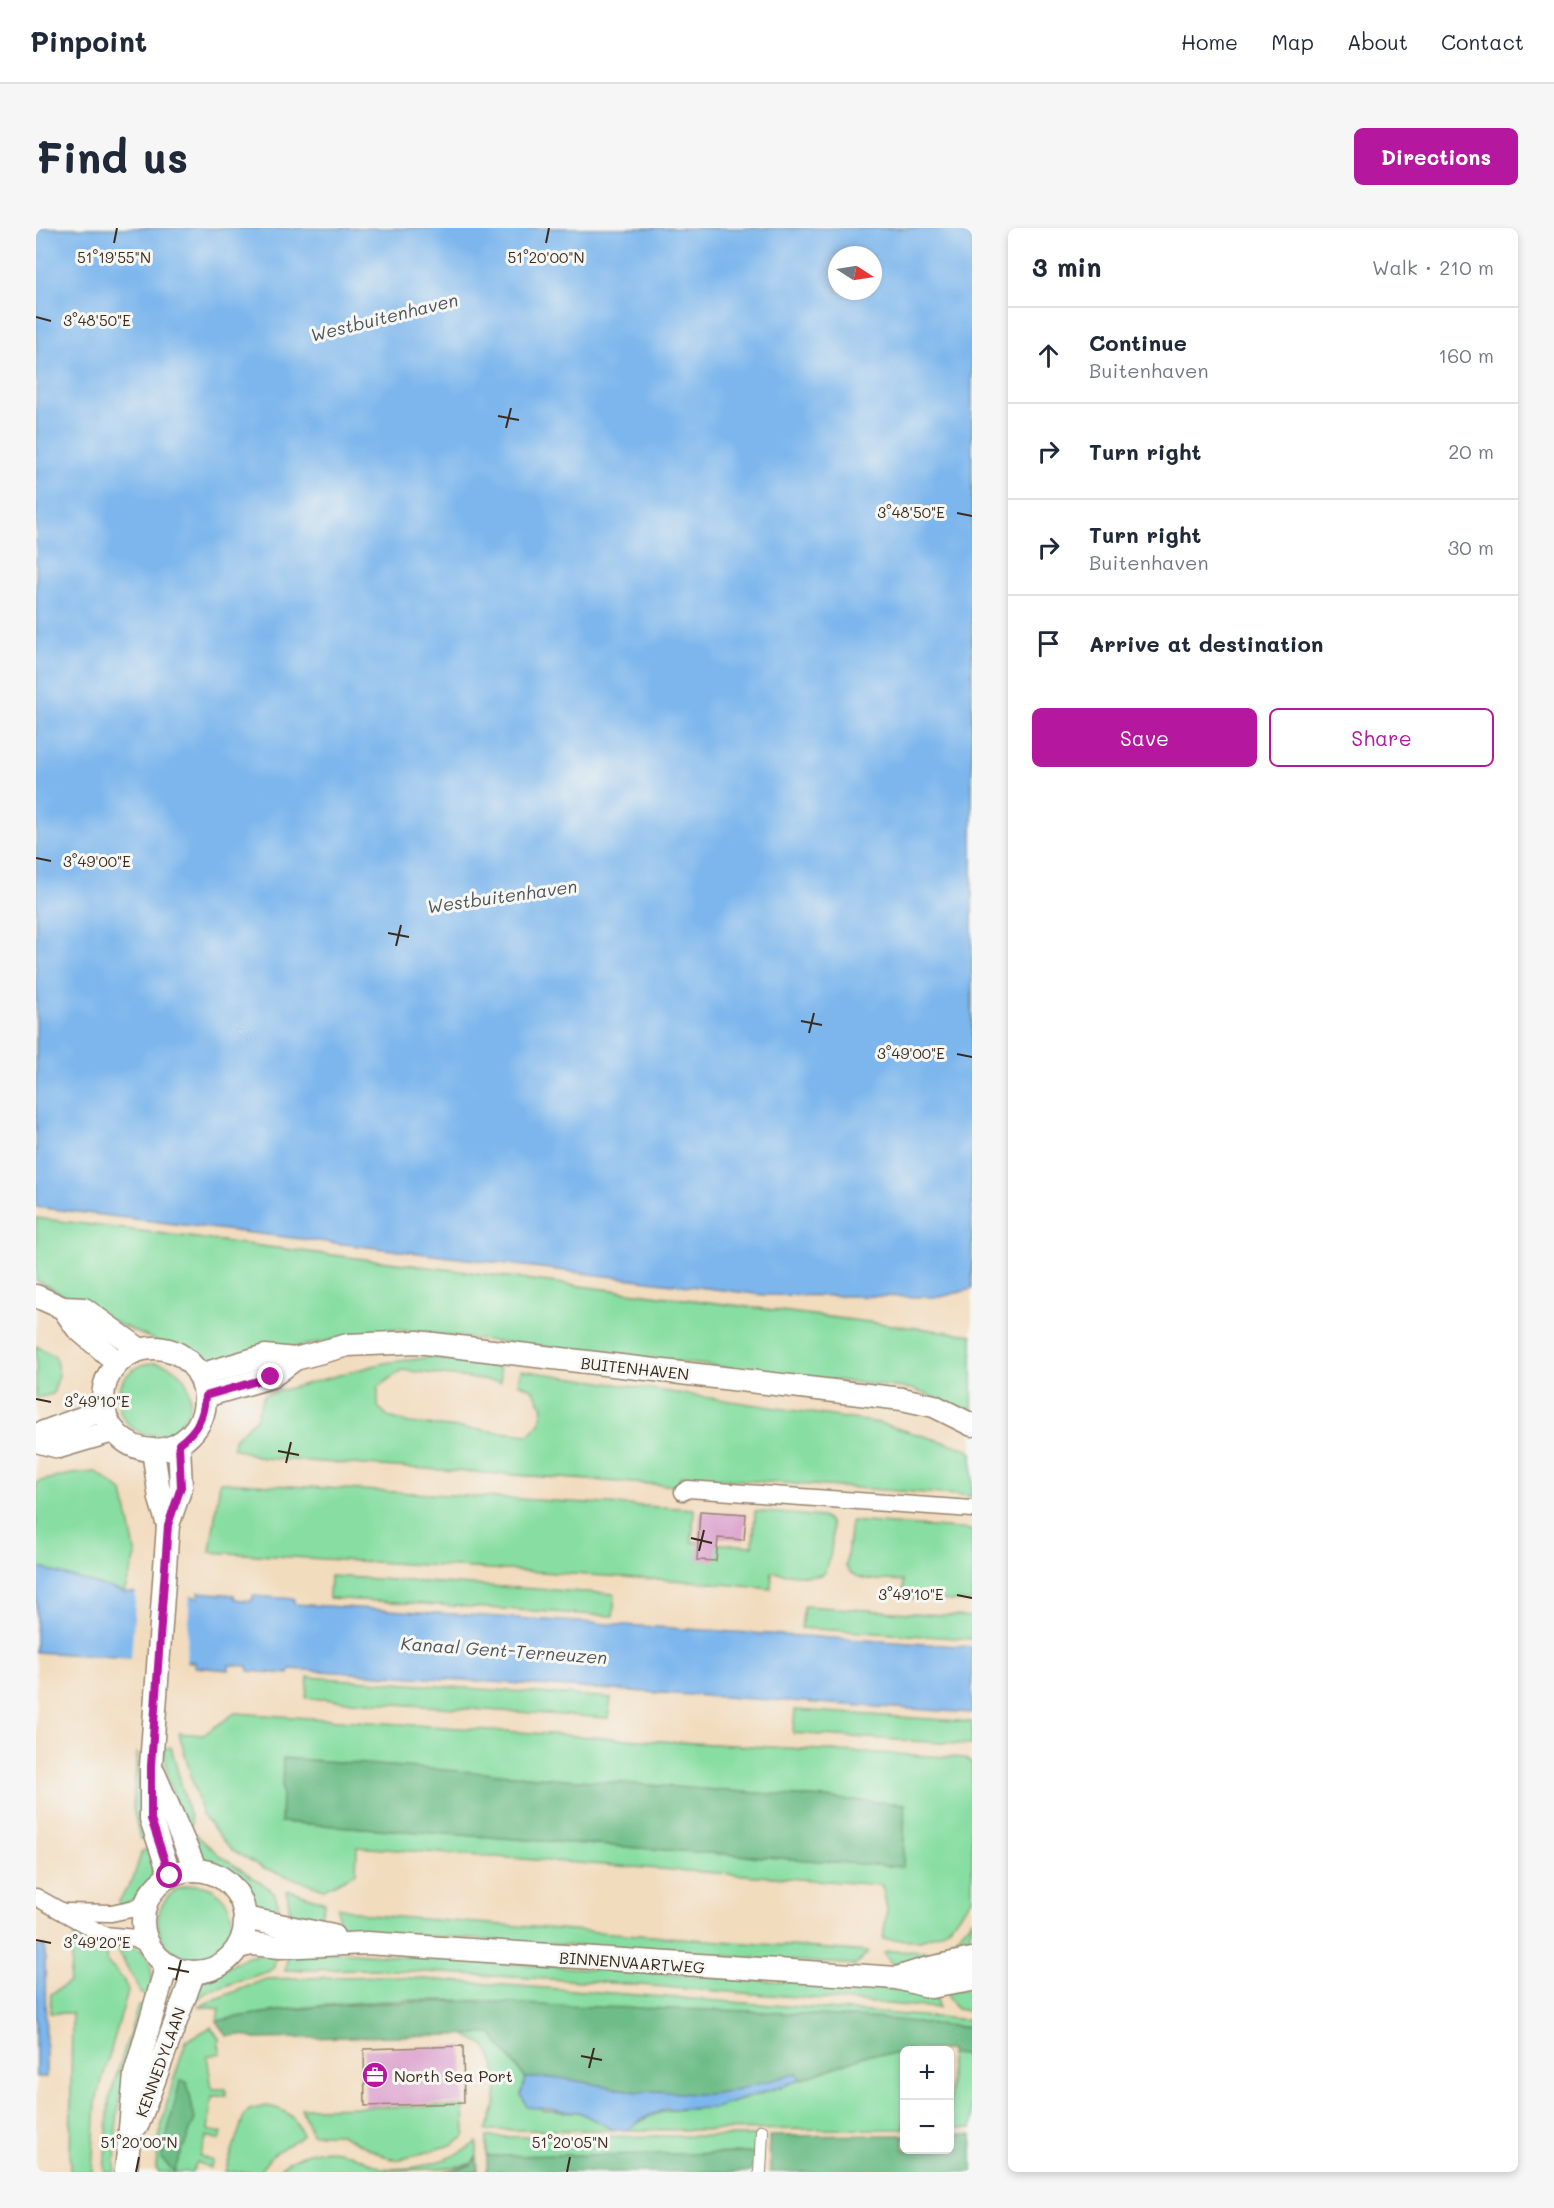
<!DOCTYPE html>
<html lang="en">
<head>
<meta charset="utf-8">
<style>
	body { margin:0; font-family:Mali,sans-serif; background:#f6f6f7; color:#1f2937 }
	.controls { position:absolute; right:18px; bottom:18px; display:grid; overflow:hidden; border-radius:9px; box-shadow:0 3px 9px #0003 }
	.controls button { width:54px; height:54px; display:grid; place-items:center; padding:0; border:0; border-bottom:2px solid #e0e1e3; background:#fff; color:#1f2937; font:30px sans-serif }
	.compass { position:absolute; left:792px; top:18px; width:54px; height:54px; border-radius:50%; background:#fff; box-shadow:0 3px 9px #0003; rotate:102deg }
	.stop { position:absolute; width:18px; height:18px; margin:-14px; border:4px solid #b5179e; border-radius:50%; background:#fff }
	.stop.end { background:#b5179e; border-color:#fff; box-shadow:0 2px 6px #0008 }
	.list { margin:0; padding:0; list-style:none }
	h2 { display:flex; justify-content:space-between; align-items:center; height:78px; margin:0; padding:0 24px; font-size:26px }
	h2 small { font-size:20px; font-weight:400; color:#747a83 }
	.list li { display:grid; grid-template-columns:39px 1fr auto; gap:18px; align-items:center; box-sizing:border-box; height:96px; padding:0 24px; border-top:2px solid #e0e1e3 }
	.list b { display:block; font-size:22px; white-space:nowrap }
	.list p { margin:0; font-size:20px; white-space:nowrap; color:#747a83 }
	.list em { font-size:20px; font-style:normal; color:#747a83 }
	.actions { display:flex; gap:12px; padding:18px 24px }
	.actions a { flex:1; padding:14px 0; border:2px solid #b5179e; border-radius:9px; text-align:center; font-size:21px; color:#b5179e }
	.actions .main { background:#b5179e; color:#fff }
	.icon { flex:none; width:33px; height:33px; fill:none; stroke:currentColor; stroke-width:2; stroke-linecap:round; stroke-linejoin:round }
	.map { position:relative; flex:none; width:936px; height:1944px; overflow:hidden; border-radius:9px }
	header { display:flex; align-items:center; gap:36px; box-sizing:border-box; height:84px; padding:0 30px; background:#fff; border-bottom:2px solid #e0e1e3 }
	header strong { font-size:28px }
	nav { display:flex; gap:33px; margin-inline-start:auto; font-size:21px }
	.intro { display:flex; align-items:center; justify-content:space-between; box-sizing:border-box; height:144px; padding:0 36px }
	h1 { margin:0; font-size:42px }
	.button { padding:15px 27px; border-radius:9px; background:#b5179e; color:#fff; font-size:21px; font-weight:700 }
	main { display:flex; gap:36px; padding:0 36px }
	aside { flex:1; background:#fff; border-radius:9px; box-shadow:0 3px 9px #0003 }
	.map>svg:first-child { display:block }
	.green { fill:#88dea2; stroke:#628460; stroke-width:1.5; fill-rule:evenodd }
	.forest { fill:#6ebd88; stroke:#547453; stroke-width:1.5 }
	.water { fill:#7bb6ed; stroke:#5b7086; stroke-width:1.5; fill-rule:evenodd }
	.pier { fill:#f2dcbe }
	.building { fill:#da9bcb }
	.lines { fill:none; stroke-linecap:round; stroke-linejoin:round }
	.pedestrian-casing { stroke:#96836e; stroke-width:14 }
	.minor-casing { stroke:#96836e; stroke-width:19 }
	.secondary-casing { stroke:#96836e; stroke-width:25 }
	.pedestrian { stroke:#fff; stroke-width:12 }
	.minor { stroke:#fff; stroke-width:16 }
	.secondary { stroke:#fff; stroke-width:22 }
	.route { stroke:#b5179e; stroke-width:8 }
	.ticks { fill:none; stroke:#3b2a1e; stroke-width:2 }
	.labels { text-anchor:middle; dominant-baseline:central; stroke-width:6; stroke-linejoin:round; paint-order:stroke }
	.street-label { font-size:16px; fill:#3b2a1e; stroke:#f6f6f2 }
	.poi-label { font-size:16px; fill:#3b2a1e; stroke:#f6f6f2; text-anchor:start }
	.water-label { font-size:18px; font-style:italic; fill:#4e545c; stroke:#f6f6f2 }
	.ticks-label { font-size:15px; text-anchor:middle; fill:#3b2a1e; stroke:#f6f6f2; stroke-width:6; stroke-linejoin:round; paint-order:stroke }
</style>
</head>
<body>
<header>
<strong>Pinpoint</strong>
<nav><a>Home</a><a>Map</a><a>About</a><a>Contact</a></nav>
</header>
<div class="intro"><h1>Find us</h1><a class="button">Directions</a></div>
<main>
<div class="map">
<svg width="936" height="1944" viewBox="0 0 936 1944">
	<rect width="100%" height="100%" fill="#f6f6f2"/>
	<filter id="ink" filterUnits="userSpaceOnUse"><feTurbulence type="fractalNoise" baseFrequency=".0167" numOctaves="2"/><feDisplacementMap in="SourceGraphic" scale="12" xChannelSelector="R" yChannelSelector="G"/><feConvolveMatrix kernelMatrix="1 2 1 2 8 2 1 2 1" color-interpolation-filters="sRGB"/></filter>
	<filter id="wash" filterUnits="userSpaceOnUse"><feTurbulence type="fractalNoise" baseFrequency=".008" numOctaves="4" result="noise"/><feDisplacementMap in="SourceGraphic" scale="24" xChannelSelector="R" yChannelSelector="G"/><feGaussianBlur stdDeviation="1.35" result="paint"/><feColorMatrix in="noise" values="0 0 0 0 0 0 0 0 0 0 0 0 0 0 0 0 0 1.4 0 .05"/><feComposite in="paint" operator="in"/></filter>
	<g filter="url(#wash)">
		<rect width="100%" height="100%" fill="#f2dcbe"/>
		<g class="green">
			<path d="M 0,990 L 936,1107 L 936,1184 L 876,1161 L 355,1101 L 185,1133 C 118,1119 59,1084 0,1052 Z"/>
			<path d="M 0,1118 L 19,1128 L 23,1147 L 17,1166 L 0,1170 Z"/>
			<path d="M 396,1129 L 464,1140 L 465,1154 L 366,1142 L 342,1159 L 342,1179 L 353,1189 L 373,1195 L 493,1207 L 504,1195 L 507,1179 L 496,1161 L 482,1155 L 485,1142 L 843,1195 L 929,1220 L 936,1225 L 936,1268 L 644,1248 L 643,1258 L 226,1230 L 197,1220 L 198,1211 L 220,1190 L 228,1167 L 348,1135 Z"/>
			<circle cx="118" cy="1171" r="36"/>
			<path d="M 60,1244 L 87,1264 L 100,1328 L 88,1364 L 0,1339 L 0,1254 L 36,1246 Z"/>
			<path d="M 184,1254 L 658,1281 L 656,1314 L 717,1318 L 719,1283 L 786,1289 C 788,1290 793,1293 794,1294 C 799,1303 795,1344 784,1347 C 775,1350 748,1345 736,1344 L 735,1361 L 668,1354 L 174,1324 Z"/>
			<path d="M 815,1293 L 936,1302 L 936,1374 L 867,1370 L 867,1353 C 850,1351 818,1356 810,1338 Z"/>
			<path d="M 294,1348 L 579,1366 L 577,1388 L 293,1370 Z"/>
			<path d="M 768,1378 L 936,1389 L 936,1411 L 765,1400 Z"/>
			<path d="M 272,1449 L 575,1470 L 572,1490 L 270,1470 Z"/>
			<path d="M 759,1482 L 936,1494 L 936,1517 L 757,1505 Z"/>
			<path d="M 199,1485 L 586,1511 L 929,1530 L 936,1536 L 936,1671 L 913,1699 L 904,1705 L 884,1712 L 847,1711 L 851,1681 L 846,1657 L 321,1619 L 320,1645 L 288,1661 L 228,1640 L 196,1622 L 166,1587 L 143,1505 L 167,1507 ZM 247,1531 L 869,1576 L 867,1639 L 246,1594 Z"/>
			<path d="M 135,1519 L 156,1596 L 147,1598 L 132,1551 L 128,1521 Z"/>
			<path d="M 101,1524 L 106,1573 L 114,1609 L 104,1611 L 97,1580 Z"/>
			<path d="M 159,1606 L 183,1627 L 233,1660 L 239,1666 L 245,1686 L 222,1682 L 193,1648 L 167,1634 L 150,1608 Z"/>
			<path d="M 117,1619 C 123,1654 115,1666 83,1678 L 83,1673 L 97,1651 L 106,1623 Z"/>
			<circle cx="159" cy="1694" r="37"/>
			<path d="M 254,1662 L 289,1674 L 285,1687 L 268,1693 L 255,1691 L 251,1663 Z"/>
			<path d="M 302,1679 L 333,1687 L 833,1724 L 820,1737 L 348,1705 L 306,1700 L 302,1691 Z"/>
			<path d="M 936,1691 C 936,1712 925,1723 906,1731 L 902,1720 L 922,1708 Z"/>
			<path d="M 39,1700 L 67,1713 L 71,1734 L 87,1751 L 92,1763 L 60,1873 L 56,1944 L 34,1944 L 36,1785 L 14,1785 L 15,1766 L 33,1754 Z"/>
			<path d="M 81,1713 C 117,1719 118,1739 115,1770 L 104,1765 C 98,1742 84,1737 81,1713 Z"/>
			<path d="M 852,1723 L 892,1724 L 894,1727 L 892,1733 L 856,1736 L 848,1725 Z"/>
			<path d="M 240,1724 L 238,1739 L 233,1743 L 171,1764 L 156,1775 L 165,1754 L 211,1729 Z"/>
			<path d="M 301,1724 L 899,1764 L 902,1780 L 565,1754 L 339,1741 L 249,1742 L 252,1727 Z"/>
			<path d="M 348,1748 L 936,1792 L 936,1800 C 800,1785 665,1783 529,1779 C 498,1778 468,1774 438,1773 C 357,1769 260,1777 181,1793 L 183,1781 L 163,1778 L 230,1751 Z"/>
			<path d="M 912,1761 L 936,1763 L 936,1784 L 921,1781 L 912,1770 Z"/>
			<path d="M 102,1778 L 112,1780 L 84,1868 L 80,1901 L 79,1944 L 68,1944 L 73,1872 Z"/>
			<path d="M 175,1799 L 184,1812 L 182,1814 L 185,1825 L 171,1828 L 176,1861 L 190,1861 L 190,1868 L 176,1868 L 172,1902 L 186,1905 L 184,1912 L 171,1908 L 164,1928 L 177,1933 L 174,1940 L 161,1934 L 156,1944 L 123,1944 L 120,1940 C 122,1897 137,1854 150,1813 Z"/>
			<path d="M 426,1805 L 456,1806 L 489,1850 L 487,1857 L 508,1883 L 543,1884 L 578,1902 L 450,1902 C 463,1880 466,1842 450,1819 C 444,1812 433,1811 426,1805 Z"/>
			<path d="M 834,1826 L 868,1826 L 868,1901 L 592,1902 C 631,1871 652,1888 695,1875 C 742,1862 788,1843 834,1826 Z"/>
			<path d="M 914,1826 L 936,1827 L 936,1900 L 914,1900 Z"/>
			<path d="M 230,1878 C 248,1880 261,1889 266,1908 L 237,1926 L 223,1944 L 189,1944 L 208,1888 L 213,1882 Z"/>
			<path d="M 428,1878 L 429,1906 L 427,1910 L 415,1917 L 374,1929 L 360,1932 L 348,1928 L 304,1906 L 276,1906 L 265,1880 Z"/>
			<path d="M 723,1908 L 723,1925 L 451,1928 L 451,1909 Z"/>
			<path d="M 441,1914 C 441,1922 443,1929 436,1935 C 418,1944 271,1944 239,1944 C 260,1925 289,1916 316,1927 C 326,1930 336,1937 346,1940 C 377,1944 417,1932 441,1914 Z"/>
		</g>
		<g class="forest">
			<path d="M 247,1530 L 869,1576 L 867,1639 L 245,1594 Z"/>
			<path d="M 436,1773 L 525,1778 L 713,1783 L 851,1791 L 936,1800 L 936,1827 L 914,1826 L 914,1822 L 868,1822 L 868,1826 L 834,1826 L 764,1852 L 761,1845 C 733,1852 701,1864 671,1866 C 648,1867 625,1861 602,1864 L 524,1850 L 489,1850 L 456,1806 L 219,1811 L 207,1807 L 191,1808 L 181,1793 C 265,1776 351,1774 436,1773 Z"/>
			<path d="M 144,1853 L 151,1854 L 159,1891 L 138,1943 L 125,1931 Z"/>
			<path d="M 914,1906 L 936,1906 L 936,1944 L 734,1944 L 733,1908 L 868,1907 L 868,1922 L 914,1922 Z"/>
			<path d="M 723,1925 L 715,1944 L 451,1944 L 451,1928 Z"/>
			<path d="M 441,1929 L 442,1944 L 408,1944 L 435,1937 Z"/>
		</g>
		<g class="water">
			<path d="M 0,0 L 936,0 L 936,1061 L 904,1069 L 728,1067 L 0,979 ZM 801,27 L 837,27 L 837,63 L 801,63 Z"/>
			<path d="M 0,1339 L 88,1364 L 163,1369 L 163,1364 L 198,1367 L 199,1371 L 216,1373 L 217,1368 L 258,1371 L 258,1376 L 936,1419 L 936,1485 L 254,1441 L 253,1446 L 213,1443 L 212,1438 L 193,1437 L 193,1442 L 159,1439 L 158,1434 L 0,1424 Z"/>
			<path d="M 0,1718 L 9,1718 L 10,1849 L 0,1849 Z"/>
			<path d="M 762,1845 L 764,1852 L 679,1880 L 630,1881 L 608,1890 L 592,1902 L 578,1902 L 543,1884 L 491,1879 L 485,1867 L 489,1850 L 524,1850 L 602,1864 C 625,1861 648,1867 671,1866 C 701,1864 733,1852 762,1845 Z"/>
		</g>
		<path class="pier" d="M 100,1362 L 154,1365 L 150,1435 L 95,1431 Z"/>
		<g id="blocks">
			<g class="building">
				<path d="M 664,1283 L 710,1286 L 708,1312 L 682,1310 L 680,1333 L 661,1332 Z"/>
				<path d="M 427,1818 L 428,1875 L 329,1878 L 328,1821 Z"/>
			</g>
		</g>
	</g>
	<g filter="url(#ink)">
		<use href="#blocks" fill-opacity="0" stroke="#96836e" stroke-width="1.5"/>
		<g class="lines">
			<g class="pedestrian-casing">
				<path id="pedestrian" d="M 724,1944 L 726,1903"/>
			</g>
			<g class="minor-casing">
				<g id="minor">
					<path d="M 647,1264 L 652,1261 L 936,1281"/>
					<path d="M 0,1669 L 68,1707 L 99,1710 L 113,1717"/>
					<path d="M 30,1684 L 75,1685 L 109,1678"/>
				</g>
			</g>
			<g class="secondary-casing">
				<g id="secondary">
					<path d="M 0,1068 L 27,1080 L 48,1081 L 103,1121"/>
					<path d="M 27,1080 L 41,1100 L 81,1134"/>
					<circle cx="118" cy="1171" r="51"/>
					<path d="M 163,1147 L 229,1128 L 259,1131 L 312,1117 L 381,1114 L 866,1171 L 898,1178 L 936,1197"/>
					<path d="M 169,1168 L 235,1149 L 259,1131"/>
					<path d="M 0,1207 L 67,1182"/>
					<path d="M 0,1213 L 23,1219 L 77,1203"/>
					<path d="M 117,1222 L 124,1271 L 132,1297 L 115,1538 L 115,1591 L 134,1648"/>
					<path d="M 132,1297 L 145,1259 L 143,1216"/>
					<path d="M 118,1545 L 160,1642"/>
					<circle cx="158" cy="1693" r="51"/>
					<path d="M 209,1690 L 297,1708"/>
					<path d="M 202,1719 L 216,1716 L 244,1719 L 331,1715 L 861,1750 L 895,1759 L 936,1752"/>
					<path d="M 861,1750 L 889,1741 L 936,1731"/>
					<path d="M 102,1896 L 158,1744"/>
					<path d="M 90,1944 L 99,1846 L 131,1736"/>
				</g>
			</g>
			<use href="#pedestrian" class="pedestrian"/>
			<use href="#minor" class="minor"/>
			<use href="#secondary" class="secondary"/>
		</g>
	</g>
	<g class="lines" filter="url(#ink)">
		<path class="route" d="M 134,1648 L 115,1591 L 115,1538 L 132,1297 L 145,1259 L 143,1216 C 160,1203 168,1190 169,1168 L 235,1149"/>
	</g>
	<path class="ticks" d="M 78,15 L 81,0M 510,15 L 513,0M 0,89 L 15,93M 462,188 L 483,192M 470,200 L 475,180M 921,285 L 936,288M 0,630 L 15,633M 352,705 L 373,709M 360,718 L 365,697M 765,793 L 786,797M 773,805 L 778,785M 921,826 L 936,829M 0,1171 L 15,1174M 242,1223 L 263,1227M 250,1235 L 255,1214M 655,1310 L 676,1315M 663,1323 L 668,1302M 921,1367 L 936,1370M 0,1712 L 15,1715M 132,1740 L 153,1744M 140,1752 L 145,1732M 545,1828 L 566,1832M 553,1840 L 558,1820M 100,1944 L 103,1929M 531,1944 L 534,1929"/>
	<defs>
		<g id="office-disc" transform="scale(1.35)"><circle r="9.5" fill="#b5179e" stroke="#f6f6f2"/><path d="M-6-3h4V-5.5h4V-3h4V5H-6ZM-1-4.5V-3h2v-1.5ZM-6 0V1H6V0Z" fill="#fff"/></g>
	</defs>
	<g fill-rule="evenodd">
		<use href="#office-disc" x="339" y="1847"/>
	</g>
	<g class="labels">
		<g class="street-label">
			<text transform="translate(599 1140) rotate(6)">BUITENHAVEN</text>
			<text transform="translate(596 1734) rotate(4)">BINNENVAARTWEG</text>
			<text transform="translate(124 1834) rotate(-70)">KENNEDYLAAN</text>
		</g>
		<g class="poi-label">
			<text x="358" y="1847">North Sea Port</text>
		</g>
		<g class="water-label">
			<text transform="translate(348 89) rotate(-14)">Westbuitenhaven</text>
			<text transform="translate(466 668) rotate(-8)">Westbuitenhaven</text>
			<text transform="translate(468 1422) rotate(4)">Kanaal Gent-Terneuzen</text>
		</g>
	</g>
	<g class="ticks-label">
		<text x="78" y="35">51°19'55"N</text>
		<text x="510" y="35">51°20'00"N</text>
		<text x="61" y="98">3°48'50"E</text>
		<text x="875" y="290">3°48'50"E</text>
		<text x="61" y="639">3°49'00"E</text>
		<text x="875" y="831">3°49'00"E</text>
		<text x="61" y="1179">3°49'10"E</text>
		<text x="875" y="1372">3°49'10"E</text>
		<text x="61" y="1720">3°49'20"E</text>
		<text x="103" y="1920">51°20'00"N</text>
		<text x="534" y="1920">51°20'05"N</text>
	</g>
</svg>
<div class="controls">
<button>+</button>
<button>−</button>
</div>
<svg class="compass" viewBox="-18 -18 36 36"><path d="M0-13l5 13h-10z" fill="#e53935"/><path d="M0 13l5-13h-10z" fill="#747a83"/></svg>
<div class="stop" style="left:134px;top:1648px"></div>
<div class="stop end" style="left:235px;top:1149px"></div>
</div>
<aside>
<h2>3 min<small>Walk · 210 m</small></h2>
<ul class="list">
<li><svg class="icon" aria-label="ahead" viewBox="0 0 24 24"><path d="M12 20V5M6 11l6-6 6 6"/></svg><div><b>Continue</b><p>Buitenhaven</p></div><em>160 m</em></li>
<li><svg class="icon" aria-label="right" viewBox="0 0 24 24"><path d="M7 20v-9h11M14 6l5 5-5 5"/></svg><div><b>Turn right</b></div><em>20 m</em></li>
<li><svg class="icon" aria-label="right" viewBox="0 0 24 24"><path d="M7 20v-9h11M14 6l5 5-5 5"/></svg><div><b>Turn right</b><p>Buitenhaven</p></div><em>30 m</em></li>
<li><svg class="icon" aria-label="arrive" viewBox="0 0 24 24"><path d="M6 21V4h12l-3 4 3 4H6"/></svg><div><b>Arrive at destination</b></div></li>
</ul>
<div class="actions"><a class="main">Save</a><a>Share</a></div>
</aside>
</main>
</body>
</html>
